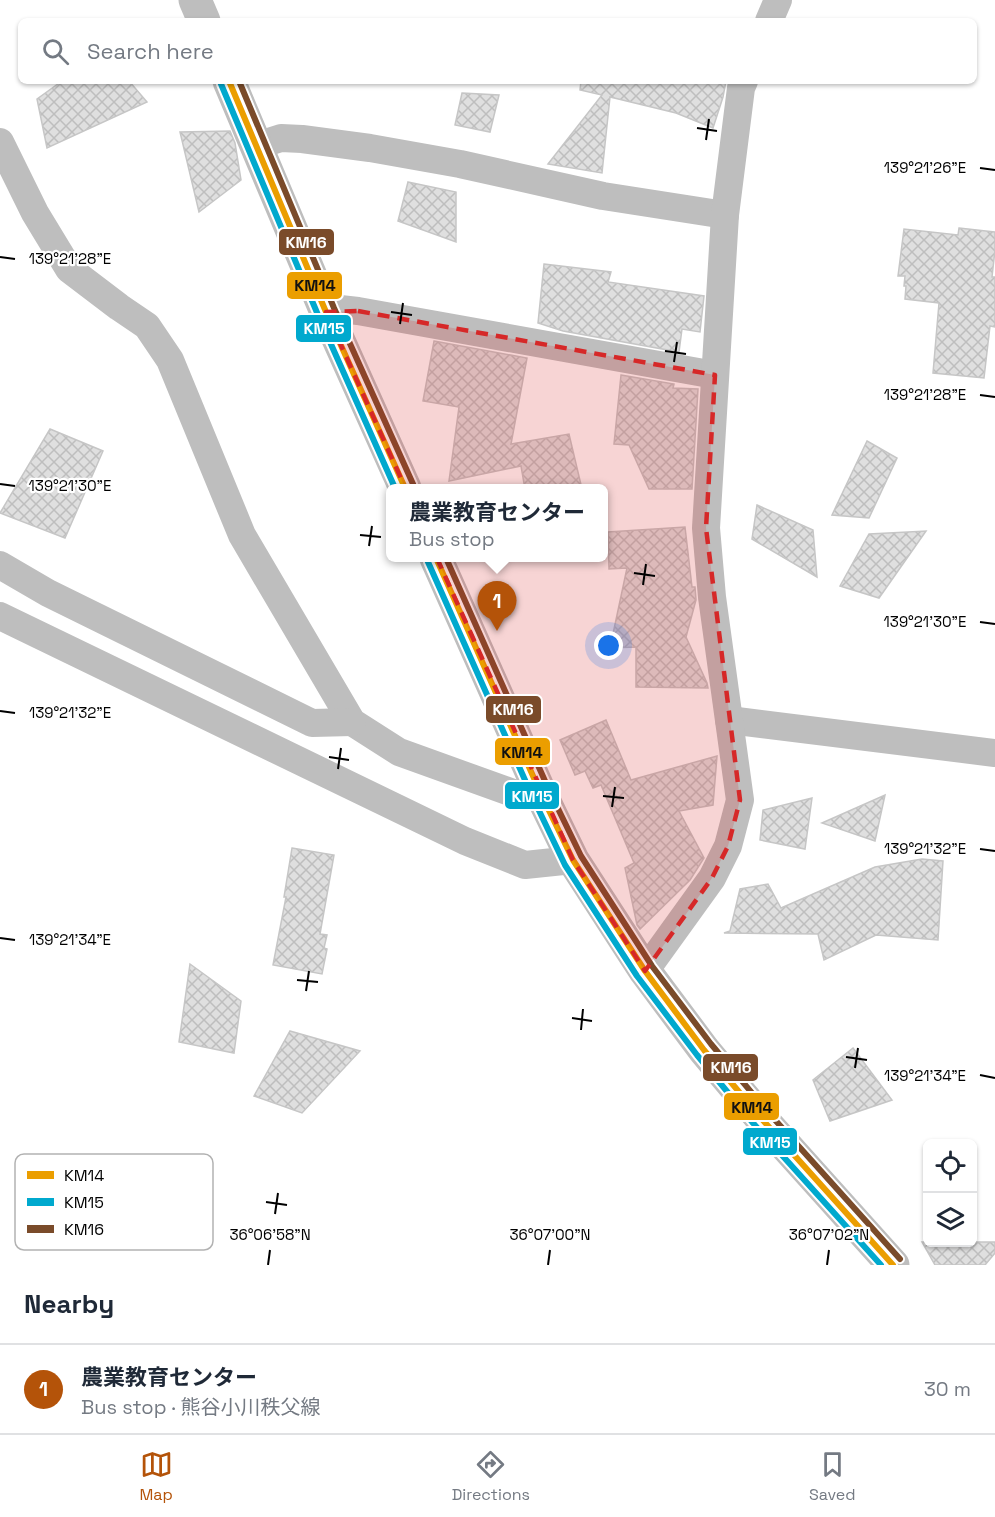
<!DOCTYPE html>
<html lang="en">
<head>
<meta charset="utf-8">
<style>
	body { margin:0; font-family:"Space Grotesk","Noto Sans JP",sans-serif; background:#f2f2f3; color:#1f2937 }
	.controls { position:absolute; right:18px; bottom:18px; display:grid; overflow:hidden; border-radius:9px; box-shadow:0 2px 4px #0004 }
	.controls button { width:54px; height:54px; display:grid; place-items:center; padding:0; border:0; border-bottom:2px solid #e0e1e3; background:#fff; color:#1f2937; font:30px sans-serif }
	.you { position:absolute; left:609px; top:646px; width:21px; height:21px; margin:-15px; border:4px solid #fff; border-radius:50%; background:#1a73e8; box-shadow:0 0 0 9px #1a73e833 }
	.badge { display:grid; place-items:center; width:39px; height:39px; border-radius:50%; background:#b45309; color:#fff; font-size:20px; font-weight:700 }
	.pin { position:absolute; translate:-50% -50px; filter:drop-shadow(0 2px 3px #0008) }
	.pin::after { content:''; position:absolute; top:32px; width:21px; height:18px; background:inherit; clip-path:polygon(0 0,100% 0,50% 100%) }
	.popup { position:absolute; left:386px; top:484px; width:222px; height:78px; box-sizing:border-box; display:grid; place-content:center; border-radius:9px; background:#fff; filter:drop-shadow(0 2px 4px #0005); font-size:20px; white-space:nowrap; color:#747a83 }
	.popup b { font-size:22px; color:#1f2937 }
	.popup::after { content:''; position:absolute; left:50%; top:100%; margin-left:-12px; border:12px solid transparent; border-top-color:#fff }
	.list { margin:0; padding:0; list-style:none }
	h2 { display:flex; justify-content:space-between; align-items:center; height:78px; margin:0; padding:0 24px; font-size:26px }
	h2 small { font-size:20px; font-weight:400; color:#747a83 }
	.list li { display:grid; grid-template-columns:39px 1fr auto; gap:18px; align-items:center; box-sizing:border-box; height:90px; padding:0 24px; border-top:2px solid #e0e1e3 }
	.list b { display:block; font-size:22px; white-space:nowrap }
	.list p { margin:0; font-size:20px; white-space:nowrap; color:#747a83 }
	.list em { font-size:20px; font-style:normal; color:#747a83 }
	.icon { flex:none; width:33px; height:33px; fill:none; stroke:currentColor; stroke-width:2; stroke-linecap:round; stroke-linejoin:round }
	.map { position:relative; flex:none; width:995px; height:1265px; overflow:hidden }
	.search { position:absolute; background:#fff; box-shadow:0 2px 4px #0004; left:18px; right:18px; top:18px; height:66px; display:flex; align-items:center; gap:15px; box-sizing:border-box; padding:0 21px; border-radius:9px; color:#747a83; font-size:22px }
	.sheet { height:168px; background:#fff }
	nav { display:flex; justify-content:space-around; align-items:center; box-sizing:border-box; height:84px; border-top:2px solid #e0e1e3; background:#fff; font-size:16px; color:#747a83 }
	nav a { display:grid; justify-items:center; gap:3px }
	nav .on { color:#b45309 }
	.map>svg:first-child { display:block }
	.building { fill:url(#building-cross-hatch); stroke:#c6c6c6; stroke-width:1.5 }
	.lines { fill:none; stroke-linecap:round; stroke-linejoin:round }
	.minor { stroke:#bebebe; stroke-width:28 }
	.major { stroke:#bebebe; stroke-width:33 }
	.bus-1-casing { stroke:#fff; stroke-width:10 }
	.bus-2-casing { stroke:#fff; stroke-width:10 }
	.bus-3-casing { stroke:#fff; stroke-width:10 }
	.bus-1 { stroke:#eb9e00; stroke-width:6 }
	.bus-2 { stroke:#00a9ce; stroke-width:6 }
	.bus-3 { stroke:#7a4b2a; stroke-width:6 }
	.marked { fill:#d62828; fill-opacity:0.2; stroke:#d62828; stroke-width:4.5; stroke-dasharray:12 8; stroke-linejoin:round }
	.ticks { fill:none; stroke:#000; stroke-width:2 }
	.key { fill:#fff; stroke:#b2b2b2; stroke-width:1.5 }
	.key-label { font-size:16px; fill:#000 }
	.ticks-label { font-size:15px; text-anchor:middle; fill:#000; stroke:#fff; stroke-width:4.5; stroke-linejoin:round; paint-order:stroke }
	.line-badge { stroke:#fff; stroke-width:2 }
	.badge-label { font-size:16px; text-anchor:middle; font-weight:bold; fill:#fff }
	.pale-badge-label { font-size:16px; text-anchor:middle; font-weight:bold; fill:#111 }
</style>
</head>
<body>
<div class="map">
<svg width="995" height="1265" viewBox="0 0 995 1265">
	<defs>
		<pattern id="building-cross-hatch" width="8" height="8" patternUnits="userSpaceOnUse" patternTransform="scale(1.5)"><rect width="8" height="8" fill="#dfdfdf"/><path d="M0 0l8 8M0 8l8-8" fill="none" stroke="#bebebe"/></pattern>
	</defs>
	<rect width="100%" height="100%" fill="#fff"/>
	<g class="building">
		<path d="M 62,81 L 129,81 L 147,102 L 47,148 L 37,99 Z"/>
		<path d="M 581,81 L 726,81 L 723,97 L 713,128 L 676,113 L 610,97 L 602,173 L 548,164 L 602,95 L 580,90 Z"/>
		<path d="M 462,93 L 499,95 L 490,132 L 455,125 Z"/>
		<path d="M 230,131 L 235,143 L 241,180 L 199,212 L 180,132 Z"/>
		<path d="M 408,182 L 456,192 L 456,242 L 398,221 Z"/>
		<path d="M 959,228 L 995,232 L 995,250 L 992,277 L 995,277 L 995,327 L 990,326 L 984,378 L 933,373 L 939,303 L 905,299 L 906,286 L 904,286 L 905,276 L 898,276 L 904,229 L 958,235 Z"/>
		<path d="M 544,264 L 611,272 L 608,282 L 704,296 L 700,332 L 682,329 L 679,352 L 563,331 L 538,323 Z"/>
		<path d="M 434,341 L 527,358 L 511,444 L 569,434 L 582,489 L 525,489 L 521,466 L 449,481 L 459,407 L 423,401 Z"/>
		<path d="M 621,375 L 674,384 L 673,388 L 698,389 L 692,489 L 649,489 L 629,445 L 614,444 Z"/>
		<path d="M 50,429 L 103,451 L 65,538 L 0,513 Z"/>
		<path d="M 867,441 L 897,458 L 869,518 L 832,515 Z"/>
		<path d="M 757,505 L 813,530 L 817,577 L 752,539 Z"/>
		<path d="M 685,527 L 692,587 L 695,587 L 696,600 L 686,637 L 707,683 L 708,688 L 636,687 L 636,647 L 610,648 L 627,568 L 609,569 L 608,532 Z"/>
		<path d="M 926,531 L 879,598 L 840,586 L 869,534 Z"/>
		<path d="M 606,720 L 631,780 L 717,756 L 713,805 L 679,811 L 704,858 L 690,880 L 640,929 L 637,925 L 625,868 L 634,863 L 601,785 L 593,788 L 585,771 L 575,775 L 560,740 Z"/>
		<path d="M 885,795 L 875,841 L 822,823 Z"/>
		<path d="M 812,798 L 805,849 L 760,840 L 763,810 Z"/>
		<path d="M 292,848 L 334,855 L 320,934 L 327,935 L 324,948 L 327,949 L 322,974 L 273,965 L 286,897 L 284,897 Z"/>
		<path d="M 922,859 L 943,861 L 938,940 L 876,935 L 824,960 L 818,934 L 724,933 L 730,931 L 740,889 L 768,884 L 781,908 L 875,867 Z"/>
		<path d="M 190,964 L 241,1001 L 234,1053 L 179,1042 Z"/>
		<path d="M 290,1031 L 360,1051 L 302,1113 L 254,1096 Z"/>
		<path d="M 853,1048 L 892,1100 L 830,1121 L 813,1080 Z"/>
		<path d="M 922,1242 L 995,1242 L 995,1253 L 985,1265 L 935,1265 Z"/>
	</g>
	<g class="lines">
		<g class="minor">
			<path d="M 769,21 L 778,0"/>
			<path d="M 0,142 L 35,213 L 69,269 L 119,307 L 147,326 L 170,360 L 242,535 L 352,722 L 399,752 L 513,793 L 541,794"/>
			<path d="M 256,146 L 281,138 L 302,139 L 370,148 L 460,164 L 603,196 L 725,215"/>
			<path d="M 326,312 L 340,309 L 358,311 L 715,375"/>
			<path d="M 0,565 L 48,593 L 312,723 L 352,722"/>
			<path d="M 0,616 L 465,841 L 525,865 L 573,860"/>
			<path d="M 729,720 L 995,753"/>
			<path d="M 645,971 L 712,878 L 728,846 L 740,800 L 712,597 L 706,528 L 725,215 L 741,88 L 744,81"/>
		</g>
		<g class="major">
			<path d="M 195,0 L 204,21"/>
			<path d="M 229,81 L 326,312 L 405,488"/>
			<path d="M 436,558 L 541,794 L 573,860 L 645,971 L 704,1050 L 760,1117 L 893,1265"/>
		</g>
		<g class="bus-1-casing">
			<g id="bus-1">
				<path d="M 229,81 L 326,312 L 405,488"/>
				<path d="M 436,558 L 541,794 L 573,860 L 645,971 L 704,1050 L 760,1117 L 893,1265"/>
			</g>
		</g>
		<g class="bus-2-casing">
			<g id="bus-2">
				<path d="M 221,84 L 318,315 L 395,488"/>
				<path d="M 428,562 L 533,798 L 565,865 L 637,976 L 697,1055 L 753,1123 L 881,1265"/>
			</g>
		</g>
		<g class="bus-3-casing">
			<g id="bus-3">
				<path d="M 239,81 L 334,308 L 413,484"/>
				<path d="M 446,558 L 549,790 L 581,856 L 652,966 L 711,1044 L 767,1111 L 900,1259"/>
			</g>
		</g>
		<use href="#bus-1" class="bus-1"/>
		<use href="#bus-2" class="bus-2"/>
		<use href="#bus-3" class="bus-3"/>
	</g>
	<path class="marked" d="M 358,311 L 715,375 L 706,528 L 740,800 L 728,846 L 712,878 L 645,971 L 573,860 L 326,312 Z"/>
	<path class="ticks" d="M 697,128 L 717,131M 706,140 L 709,119M 980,168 L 995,170M 0,257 L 15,259M 391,312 L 412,315M 400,324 L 403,303M 665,351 L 686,354M 674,362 L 677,342M 980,395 L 995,397M 0,484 L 15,486M 360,535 L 381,537M 369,546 L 372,526M 634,573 L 655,576M 643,585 L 646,564M 980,622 L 995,624M 0,711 L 15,713M 329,757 L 349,760M 338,769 L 341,748M 603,796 L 624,798M 612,807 L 615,787M 980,849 L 995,851M 0,938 L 15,940M 297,980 L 318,982M 306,991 L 309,971M 572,1018 L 592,1021M 581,1030 L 583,1009M 846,1057 L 867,1060M 855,1068 L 858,1048M 980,1075 L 995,1078M 266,1202 L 287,1205M 275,1214 L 278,1193M 268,1265 L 270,1250M 548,1265 L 550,1250M 827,1265 L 829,1250"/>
	<rect x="15" y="1154" width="198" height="96" rx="9" class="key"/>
	<rect x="27" y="1171" width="27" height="8" fill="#eb9e00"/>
	<rect x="27" y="1198" width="27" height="8" fill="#00a9ce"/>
	<rect x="27" y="1225" width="27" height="8" fill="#7a4b2a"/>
	<g class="key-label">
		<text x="64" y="1181">KM14</text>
		<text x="64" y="1208">KM15</text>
		<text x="64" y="1235">KM16</text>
	</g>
	<g class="ticks-label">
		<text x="925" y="173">139°21'26"E</text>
		<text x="70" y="264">139°21'28"E</text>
		<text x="925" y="400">139°21'28"E</text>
		<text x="70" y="491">139°21'30"E</text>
		<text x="925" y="627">139°21'30"E</text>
		<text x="70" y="718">139°21'32"E</text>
		<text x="925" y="854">139°21'32"E</text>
		<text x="70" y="945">139°21'34"E</text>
		<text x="925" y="1081">139°21'34"E</text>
		<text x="270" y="1240">36°06'58"N</text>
		<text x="550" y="1240">36°07'00"N</text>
		<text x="829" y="1240">36°07'02"N</text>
	</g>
	<g class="line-badge">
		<rect x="278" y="228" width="57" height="28" rx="6" fill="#7a4b2a"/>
		<rect x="286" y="271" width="57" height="29" rx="6" fill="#eb9e00"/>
		<rect x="295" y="314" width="57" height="29" rx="6" fill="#00a9ce"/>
		<rect x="485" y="695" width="57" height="29" rx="6" fill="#7a4b2a"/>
		<rect x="494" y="737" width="57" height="29" rx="6" fill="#eb9e00"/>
		<rect x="504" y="781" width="56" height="29" rx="6" fill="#00a9ce"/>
		<rect x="702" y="1053" width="57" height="29" rx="6" fill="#7a4b2a"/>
		<rect x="723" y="1092" width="57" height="29" rx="6" fill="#eb9e00"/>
		<rect x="742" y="1127" width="56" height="29" rx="6" fill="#00a9ce"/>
	</g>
	<g class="badge-label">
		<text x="306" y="248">KM16</text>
		<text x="324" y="334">KM15</text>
		<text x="513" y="715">KM16</text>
		<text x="532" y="802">KM15</text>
		<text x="731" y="1073">KM16</text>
		<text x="770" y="1148">KM15</text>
	</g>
	<g class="pale-badge-label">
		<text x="315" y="291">KM14</text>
		<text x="522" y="758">KM14</text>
		<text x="752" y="1113">KM14</text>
	</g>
</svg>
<div class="controls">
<button><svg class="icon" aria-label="locate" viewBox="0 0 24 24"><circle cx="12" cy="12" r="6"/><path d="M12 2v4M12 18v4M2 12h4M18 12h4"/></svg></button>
<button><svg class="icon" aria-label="layers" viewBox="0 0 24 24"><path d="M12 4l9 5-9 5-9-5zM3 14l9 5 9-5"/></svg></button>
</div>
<div class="you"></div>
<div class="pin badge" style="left:497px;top:631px">1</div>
<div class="popup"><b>農業教育センター</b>Bus stop</div>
<div class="search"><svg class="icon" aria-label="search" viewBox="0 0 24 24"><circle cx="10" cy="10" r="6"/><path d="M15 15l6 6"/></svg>Search here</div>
</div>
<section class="sheet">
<h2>Nearby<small></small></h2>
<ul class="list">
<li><span class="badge">1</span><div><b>農業教育センター</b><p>Bus stop · 熊谷小川秩父線</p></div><em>30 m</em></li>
</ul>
</section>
<nav>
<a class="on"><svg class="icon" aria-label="map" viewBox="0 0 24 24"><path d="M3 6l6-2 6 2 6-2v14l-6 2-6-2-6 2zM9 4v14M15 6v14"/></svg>Map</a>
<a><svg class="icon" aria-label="directions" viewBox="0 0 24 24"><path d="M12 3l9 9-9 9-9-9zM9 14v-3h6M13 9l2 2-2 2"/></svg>Directions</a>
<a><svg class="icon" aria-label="saved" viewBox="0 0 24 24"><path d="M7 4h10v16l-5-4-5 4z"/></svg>Saved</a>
</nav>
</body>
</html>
